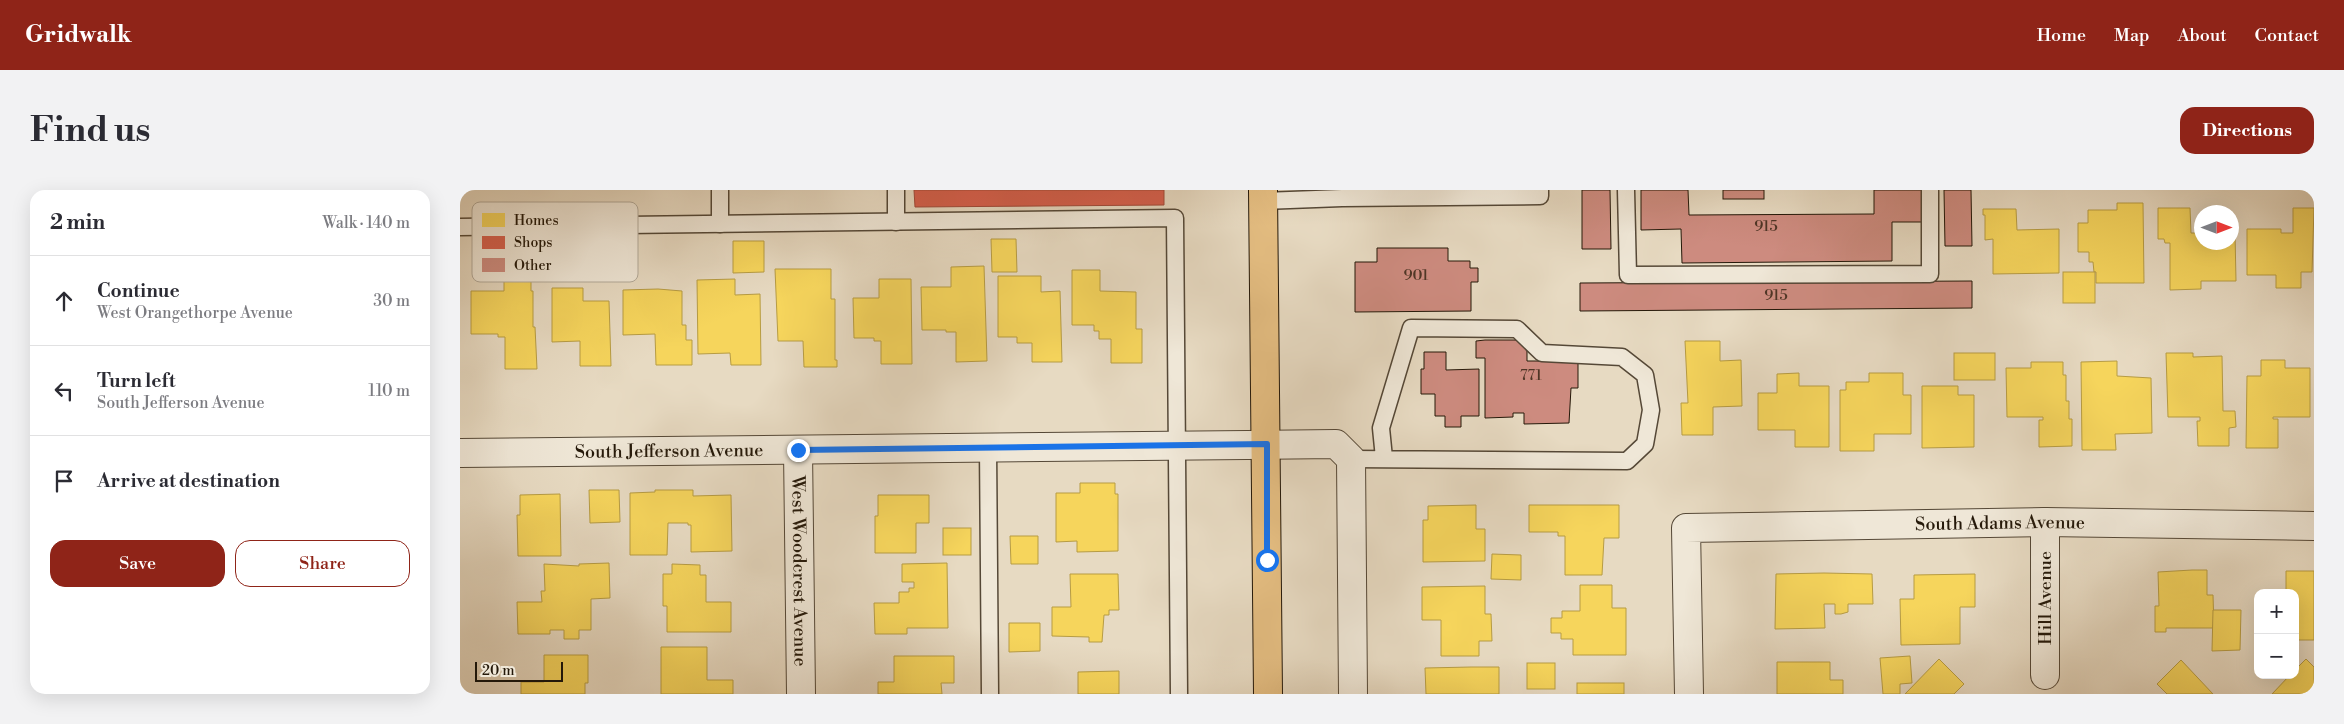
<!DOCTYPE html>
<html lang="en">
<head>
<meta charset="utf-8">
<style>
	body { margin:0; font-family:"Libre Bodoni",serif; background:#f2f2f3; color:#2b2b33 }
	.controls { position:absolute; right:15px; bottom:15px; display:grid; overflow:hidden; border-radius:10px; box-shadow:0 5px 20px #0002 }
	.controls button { width:45px; height:45px; display:grid; place-items:center; padding:0; border:0; border-bottom:1px solid #e1e1e2; background:#fff; color:#2b2b33; font:25px sans-serif }
	.compass { position:absolute; left:1734px; top:15px; width:45px; height:45px; border-radius:50%; background:#fff; box-shadow:0 5px 20px #0002; rotate:90deg }
	.scale { position:absolute; left:15px; bottom:12px; width:88px; box-sizing:border-box; padding-left:5px; border:2px solid #241809; border-top:0; font-size:14px; line-height:18px; white-space:nowrap; color:#241809; -webkit-text-stroke:4px #efe7d7; paint-order:stroke }
	.stop { position:absolute; width:15px; height:15px; margin:-11px; border:4px solid #1a73e8; border-radius:50%; background:#fff }
	.stop.end { background:#1a73e8; border-color:#fff; box-shadow:0 1px 5px #0008 }
	.list { margin:0; padding:0; list-style:none }
	h2 { display:flex; justify-content:space-between; align-items:center; height:65px; margin:0; padding:0 20px; font-size:21px }
	h2 small { font-size:16px; font-weight:400; color:#7c7c81 }
	.list li { display:grid; grid-template-columns:32px 1fr auto; gap:15px; align-items:center; box-sizing:border-box; height:90px; padding:0 20px; border-top:1px solid #e1e1e2 }
	.list b { display:block; font-size:19px; white-space:nowrap }
	.list p { margin:0; font-size:16px; white-space:nowrap; color:#7c7c81 }
	.list em { font-size:16px; font-style:normal; color:#7c7c81 }
	.actions { display:flex; gap:10px; padding:15px 20px }
	.actions a { flex:1; padding:11px 0; border:1px solid #8f2418; border-radius:15px; text-align:center; font-size:18px; color:#8f2418 }
	.actions .main { background:#8f2418; color:#fff }
	.icon { flex:none; width:28px; height:28px; fill:none; stroke:currentColor; stroke-width:2; stroke-linecap:round; stroke-linejoin:round }
	.map { position:relative; flex:none; width:1854px; height:504px; overflow:hidden; border-radius:15px }
	header { display:flex; align-items:center; gap:30px; box-sizing:border-box; height:70px; padding:0 25px; background:#8f2418; color:#fff }
	header strong { font-size:24px }
	nav { display:flex; gap:28px; margin-inline-start:auto; font-size:18px }
	.intro { display:flex; align-items:center; justify-content:space-between; box-sizing:border-box; height:120px; padding:0 30px }
	h1 { margin:0; font-size:35px }
	.button { padding:12px 22px; border-radius:15px; background:#8f2418; color:#fff; font-size:18px; font-weight:700 }
	main { display:flex; gap:30px; padding:0 30px }
	aside { flex:1; background:#fff; border-radius:15px; box-shadow:0 5px 20px #0002 }
	.map>svg:first-child { display:block }
	.homes { fill:#f6d55c; stroke:#b79c43 }
	.shops { fill:#d6604d; stroke:#a14a39 }
	.building { fill:#cd8b7f; stroke:#241809 }
	.lines { fill:none; stroke-linecap:round; stroke-linejoin:round }
	.service-casing { stroke:#554837; stroke-width:19 }
	.minor-casing { stroke:#554837; stroke-width:30 }
	.primary-casing { stroke:#241809; stroke-width:30 }
	.service { stroke:#efe7d7; stroke-width:16 }
	.minor { stroke:#efe7d7; stroke-width:28 }
	.primary { stroke:#e4bd81; stroke-width:28 }
	.route { stroke:#1a73e8; stroke-width:6 }
	.labels { text-anchor:middle; dominant-baseline:central; stroke-width:5; stroke-linejoin:round; paint-order:stroke }
	.number-label { font-size:15px; fill:#4e3526 }
	.street-label { font-size:18px; fill:#241809; stroke:#efe7d7 }
	.key { fill:#efe7d7; stroke:#b2a999; stroke-width:1 }
	.key-label { font-size:14px; fill:#241809 }
</style>
</head>
<body>
<header>
<strong>Gridwalk</strong>
<nav><a>Home</a><a>Map</a><a>About</a><a>Contact</a></nav>
</header>
<div class="intro"><h1>Find us</h1><a class="button">Directions</a></div>
<main>
<aside>
<h2>2 min<small>Walk · 140 m</small></h2>
<ul class="list">
<li><svg class="icon" aria-label="ahead" viewBox="0 0 24 24"><path d="M12 20V5M6 11l6-6 6 6"/></svg><div><b>Continue</b><p>West Orangethorpe Avenue</p></div><em>30 m</em></li>
<li><svg class="icon" aria-label="left" viewBox="0 0 24 24"><path d="M17 20v-9H6M10 6l-5 5 5 5"/></svg><div><b>Turn left</b><p>South Jefferson Avenue</p></div><em>110 m</em></li>
<li><svg class="icon" aria-label="arrive" viewBox="0 0 24 24"><path d="M6 21V4h12l-3 4 3 4H6"/></svg><div><b>Arrive at destination</b></div></li>
</ul>
<div class="actions"><a class="main">Save</a><a>Share</a></div>
</aside>
<div class="map">
<svg width="1854" height="504" viewBox="0 0 1854 504">
	<rect width="100%" height="100%" fill="#e7dac2"/>
	<filter id="stains"><feTurbulence type="fractalNoise" baseFrequency=".004" numOctaves="4"/><feColorMatrix values="0 0 0 0 .2 0 0 0 0 .09 0 0 0 0 .02 0 0 0 .5 -.17"/></filter>
	<radialGradient id="worn" r=".72"><stop offset=".6" stop-color="#630" stop-opacity="0"/><stop offset="1" stop-color="#630" stop-opacity=".3"/></radialGradient>
	<g class="homes">
		<path d="M 1657,13 L 1683,13 L 1684,93 L 1636,93 L 1636,82 L 1634,82 L 1633,72 L 1629,72 L 1629,62 L 1618,62 L 1618,33 L 1628,33 L 1628,20 L 1657,20 Z"/>
		<path d="M 1698,18 L 1730,18 L 1731,43 L 1742,43 L 1742,52 L 1772,52 L 1772,43 L 1775,43 L 1776,91 L 1741,91 L 1741,99 L 1710,100 L 1710,53 L 1705,53 L 1704,49 L 1698,49 Z"/>
		<path d="M 1833,18 L 1854,18 L 1852,82 L 1841,82 L 1841,98 L 1816,98 L 1816,85 L 1787,85 L 1787,39 L 1821,39 L 1821,43 L 1833,43 Z"/>
		<path d="M 1523,19 L 1556,19 L 1557,40 L 1599,39 L 1599,83 L 1533,84 L 1533,49 L 1525,50 L 1525,25 L 1523,25 Z"/>
		<path d="M 531,49 L 556,49 L 557,82 L 532,82 Z"/>
		<path d="M 273,51 L 304,51 L 304,82 L 273,83 Z"/>
		<path d="M 524,76 L 527,171 L 496,172 L 496,142 L 486,142 L 486,140 L 462,140 L 461,97 L 491,97 L 491,77 Z"/>
		<path d="M 315,79 L 371,79 L 371,109 L 375,109 L 375,170 L 377,170 L 377,177 L 344,177 L 343,151 L 318,151 Z"/>
		<path d="M 612,80 L 640,80 L 640,101 L 676,102 L 676,139 L 682,139 L 682,173 L 651,173 L 651,149 L 639,149 L 639,141 L 634,141 L 634,135 L 612,135 Z"/>
		<rect x="1603" y="82" width="32" height="31"/>
		<path d="M 538,86 L 581,86 L 581,102 L 600,101 L 602,172 L 572,172 L 572,153 L 557,153 L 557,147 L 538,147 Z"/>
		<path d="M 275,89 L 275,105 L 300,104 L 301,175 L 271,175 L 270,163 L 238,164 L 237,90 Z"/>
		<path d="M 419,89 L 451,89 L 452,174 L 421,174 L 421,151 L 414,151 L 414,148 L 394,148 L 393,108 L 419,108 Z"/>
		<path d="M 44,90 L 71,90 L 71,101 L 73,101 L 73,137 L 75,137 L 77,179 L 45,179 L 45,147 L 38,147 L 38,144 L 11,144 L 11,101 L 44,101 Z"/>
		<path d="M 92,98 L 123,98 L 123,111 L 149,111 L 151,176 L 120,176 L 120,151 L 92,152 Z"/>
		<path d="M 198,99 L 222,101 L 222,135 L 226,135 L 226,150 L 232,150 L 232,175 L 196,175 L 195,144 L 163,145 L 163,100 Z"/>
		<path d="M 1225,151 L 1260,151 L 1260,171 L 1281,170 L 1282,216 L 1253,217 L 1253,245 L 1222,245 L 1221,213 L 1228,213 Z"/>
		<rect x="1494" y="163" width="41" height="27"/>
		<path d="M 1706,163 L 1733,163 L 1733,167 L 1762,166 L 1763,221 L 1775,221 L 1776,237 L 1769,238 L 1769,256 L 1738,256 L 1737,231 L 1740,231 L 1740,227 L 1708,227 Z"/>
		<path d="M 1801,170 L 1825,170 L 1825,178 L 1850,178 L 1850,227 L 1813,227 L 1813,229 L 1818,229 L 1818,258 L 1786,258 L 1787,186 L 1801,186 Z"/>
		<path d="M 1657,171 L 1657,186 L 1691,188 L 1692,243 L 1655,244 L 1656,260 L 1622,260 L 1621,172 Z"/>
		<path d="M 1571,172 L 1603,172 L 1603,185 L 1606,185 L 1606,211 L 1609,211 L 1609,229 L 1612,229 L 1612,256 L 1579,257 L 1579,230 L 1583,230 L 1583,227 L 1547,227 L 1546,178 L 1571,178 Z"/>
		<path d="M 1339,183 L 1339,196 L 1369,196 L 1369,257 L 1335,257 L 1335,240 L 1298,240 L 1298,203 L 1317,203 L 1317,184 Z"/>
		<path d="M 1409,183 L 1443,183 L 1443,205 L 1451,205 L 1451,244 L 1414,244 L 1414,261 L 1380,261 L 1380,200 L 1386,200 L 1386,192 L 1409,192 Z"/>
		<path d="M 1462,196 L 1498,196 L 1498,205 L 1514,205 L 1514,257 L 1462,258 Z"/>
		<path d="M 620,293 L 655,293 L 655,304 L 658,304 L 658,361 L 617,362 L 617,351 L 596,352 L 596,303 L 620,303 Z"/>
		<path d="M 129,300 L 159,300 L 160,332 L 130,333 Z"/>
		<path d="M 195,300 L 233,300 L 233,306 L 271,305 L 272,361 L 231,362 L 231,335 L 228,335 L 228,333 L 208,333 L 207,365 L 170,365 L 170,303 L 195,302 Z"/>
		<path d="M 100,304 L 101,366 L 58,366 L 57,325 L 60,325 L 60,305 Z"/>
		<path d="M 418,305 L 469,305 L 469,333 L 456,333 L 456,363 L 415,363 L 415,326 L 418,326 Z"/>
		<path d="M 1016,315 L 1016,339 L 1025,339 L 1025,371 L 963,372 L 963,330 L 968,330 L 968,316 Z"/>
		<path d="M 1069,315 L 1159,315 L 1159,348 L 1144,348 L 1142,385 L 1105,385 L 1105,346 L 1098,346 L 1098,342 L 1069,342 Z"/>
		<rect x="483" y="338" width="28" height="27"/>
		<path d="M 550,346 L 578,346 L 578,374 L 551,374 Z"/>
		<path d="M 1032,364 L 1061,365 L 1061,390 L 1031,389 Z"/>
		<path d="M 149,373 L 150,408 L 131,409 L 131,440 L 119,440 L 119,449 L 104,449 L 104,440 L 90,440 L 90,444 L 58,444 L 57,412 L 82,412 L 81,401 L 85,401 L 84,374 L 119,376 L 119,374 Z"/>
		<path d="M 487,373 L 488,438 L 447,438 L 447,444 L 415,444 L 414,413 L 439,413 L 439,402 L 449,402 L 449,398 L 454,398 L 454,392 L 442,392 L 442,374 Z"/>
		<path d="M 212,374 L 240,375 L 240,385 L 246,385 L 246,412 L 271,412 L 271,442 L 207,442 L 207,416 L 203,416 L 203,384 L 212,384 Z"/>
		<path d="M 1732,380 L 1747,380 L 1747,405 L 1753,405 L 1754,438 L 1706,438 L 1706,442 L 1695,442 L 1695,416 L 1699,416 L 1698,382 Z"/>
		<path d="M 1826,381 L 1854,381 L 1854,450 L 1835,450 L 1835,403 L 1826,401 Z"/>
		<path d="M 1364,383 L 1412,384 L 1413,414 L 1388,414 L 1388,422 L 1381,424 L 1375,424 L 1375,414 L 1364,414 L 1365,438 L 1315,439 L 1316,384 Z"/>
		<path d="M 610,384 L 658,384 L 659,420 L 649,420 L 649,425 L 644,425 L 642,452 L 629,452 L 629,447 L 592,446 L 592,417 L 611,417 Z"/>
		<path d="M 1515,384 L 1515,417 L 1500,417 L 1500,454 L 1441,455 L 1440,409 L 1454,409 L 1454,385 Z"/>
		<path d="M 1120,395 L 1152,395 L 1152,418 L 1166,418 L 1166,465 L 1113,465 L 1113,449 L 1101,449 L 1101,443 L 1091,443 L 1091,428 L 1102,428 L 1102,421 L 1120,421 Z"/>
		<path d="M 1025,396 L 1025,424 L 1031,424 L 1032,451 L 1019,451 L 1019,466 L 981,466 L 981,430 L 962,430 L 962,397 Z"/>
		<path d="M 1753,420 L 1781,420 L 1780,460 L 1752,461 Z"/>
		<path d="M 549,433 L 580,433 L 580,461 L 549,462 Z"/>
		<path d="M 201,457 L 247,457 L 247,490 L 273,490 L 273,504 L 201,504 Z"/>
		<path d="M 84,465 L 128,465 L 128,493 L 125,493 L 125,504 L 61,504 L 61,492 L 84,492 Z"/>
		<path d="M 434,466 L 494,466 L 494,493 L 481,493 L 482,504 L 418,504 L 418,492 L 434,492 Z"/>
		<path d="M 1450,466 L 1452,493 L 1440,494 L 1440,504 L 1423,504 L 1420,468 Z"/>
		<path d="M 1479,469 L 1504,494 L 1494,504 L 1445,504 Z"/>
		<path d="M 1846,469 L 1854,477 L 1854,504 L 1812,504 L 1830,485 L 1835,485 L 1835,480 Z"/>
		<path d="M 1721,470 L 1753,504 L 1707,504 L 1697,494 Z"/>
		<path d="M 1317,472 L 1370,472 L 1370,490 L 1383,490 L 1383,504 L 1317,504 Z"/>
		<rect x="1067" y="473" width="28" height="26"/>
		<path d="M 1011,477 L 1039,477 L 1039,504 L 966,504 L 965,478 Z"/>
		<path d="M 659,481 L 659,504 L 618,504 L 618,482 Z"/>
		<rect x="1117" y="493" width="47" height="11"/>
	</g>
	<path class="shops" d="M 454,0 L 704,0 L 704,15 L 455,17 Z"/>
	<g class="building">
		<path d="M 1122,0 L 1150,0 L 1151,59 L 1122,59 Z"/>
		<path d="M 1181,0 L 1228,0 L 1229,25 L 1414,24 L 1414,0 L 1462,0 L 1462,32 L 1432,32 L 1432,71 L 1222,73 L 1221,39 L 1181,40 Z"/>
		<rect x="1263" y="0" width="41" height="9"/>
		<path d="M 1484,0 L 1511,0 L 1512,56 L 1485,56 Z"/>
		<path d="M 917,58 L 988,58 L 988,71 L 1010,71 L 1010,78 L 1018,78 L 1018,92 L 1011,92 L 1011,121 L 895,122 L 895,72 L 917,72 Z"/>
		<path d="M 1512,91 L 1512,118 L 1120,121 L 1120,93 Z"/>
		<path d="M 1025,150 L 1067,150 L 1067,171 L 1118,171 L 1118,198 L 1111,198 L 1109,233 L 1064,234 L 1064,223 L 1053,223 L 1053,227 L 1025,228 L 1025,168 L 1016,168 L 1016,151 Z"/>
		<path d="M 964,162 L 986,162 L 986,180 L 1019,179 L 1019,226 L 1001,226 L 1001,237 L 985,237 L 985,226 L 975,226 L 975,204 L 961,204 L 961,179 L 964,179 Z"/>
	</g>
	<g class="lines">
		<g class="service-casing">
			<g id="service">
				<path d="M 260,0 L 260,34"/>
				<path d="M 436,0 L 436,32"/>
				<path d="M 1166,0 L 1168,85 L 1470,84 L 1470,0"/>
				<path d="M 804,11 L 882,8 L 1080,6 L 1080,0"/>
				<path d="M 0,37 L 715,28 L 719,504"/>
				<path d="M 528,257 L 530,504"/>
				<path d="M 891,269 L 1167,271 L 1185,254 L 1191,220 L 1185,185 L 1162,167 L 1082,163 L 1057,139 L 951,138 L 921,238 L 924,268"/>
			</g>
		</g>
		<g class="minor-casing">
			<g id="minor">
				<path id="s1" d="M 338,260 L 341,504"/>
				<path id="s2" d="M 0,263 L 876,254 L 891,269 L 893,504"/>
				<path d="M 1585,332 L 1585,485"/>
				<path id="s3" d="M 1229,504 L 1226,338 L 1585,332 L 1854,336"/>
			</g>
		</g>
		<g class="primary-casing">
			<path id="primary" d="M 803,0 L 808,504"/>
		</g>
		<use href="#service" class="service"/>
		<use href="#minor" class="minor"/>
		<use href="#primary" class="primary"/>
	</g>
	<g class="lines">
		<path class="route" d="M 338,260 L 807,254 L 807,370"/>
	</g>
	<g class="labels">
		<g class="number-label">
			<text x="1306" y="36">915</text>
			<text x="956" y="85">901</text>
			<text x="1316" y="105">915</text>
			<text x="1071" y="185">771</text>
		</g>
		<g class="street-label">
			<text stroke="none"><textPath href="#s2" startOffset="209">South Jefferson Avenue</textPath></text>
			<text stroke="none"><textPath href="#s3" startOffset="480">South Adams Avenue</textPath></text>
			<text stroke="none"><textPath href="#s1" startOffset="121">West Woodcrest Avenue</textPath></text>
			<text transform="translate(1585 408) rotate(-90)">Hill Avenue</text>
		</g>
	</g>
	<rect x="12" y="12" width="166" height="80" rx="8" class="key"/>
	<rect x="22" y="23" width="23" height="14" fill="#f6d55c"/>
	<rect x="22" y="46" width="23" height="13" fill="#d6604d"/>
	<rect x="22" y="68" width="23" height="14" fill="#cd8b7f"/>
	<g class="key-label">
		<text x="54" y="35">Homes</text>
		<text x="54" y="57">Shops</text>
		<text x="54" y="80">Other</text>
	</g>
	<rect width="100%" height="100%" filter="url(#stains)"/>
	<rect width="100%" height="100%" fill="url(#worn)"/>
</svg>
<div class="controls">
<button>+</button>
<button>−</button>
</div>
<svg class="compass" viewBox="-18 -18 36 36"><path d="M0-13l5 13h-10z" fill="#e53935"/><path d="M0 13l5-13h-10z" fill="#7c7c81"/></svg>
<div class="scale">20 m</div>
<div class="stop" style="left:807px;top:370px"></div>
<div class="stop end" style="left:338px;top:260px"></div>
</div>
</main>
</body>
</html>
